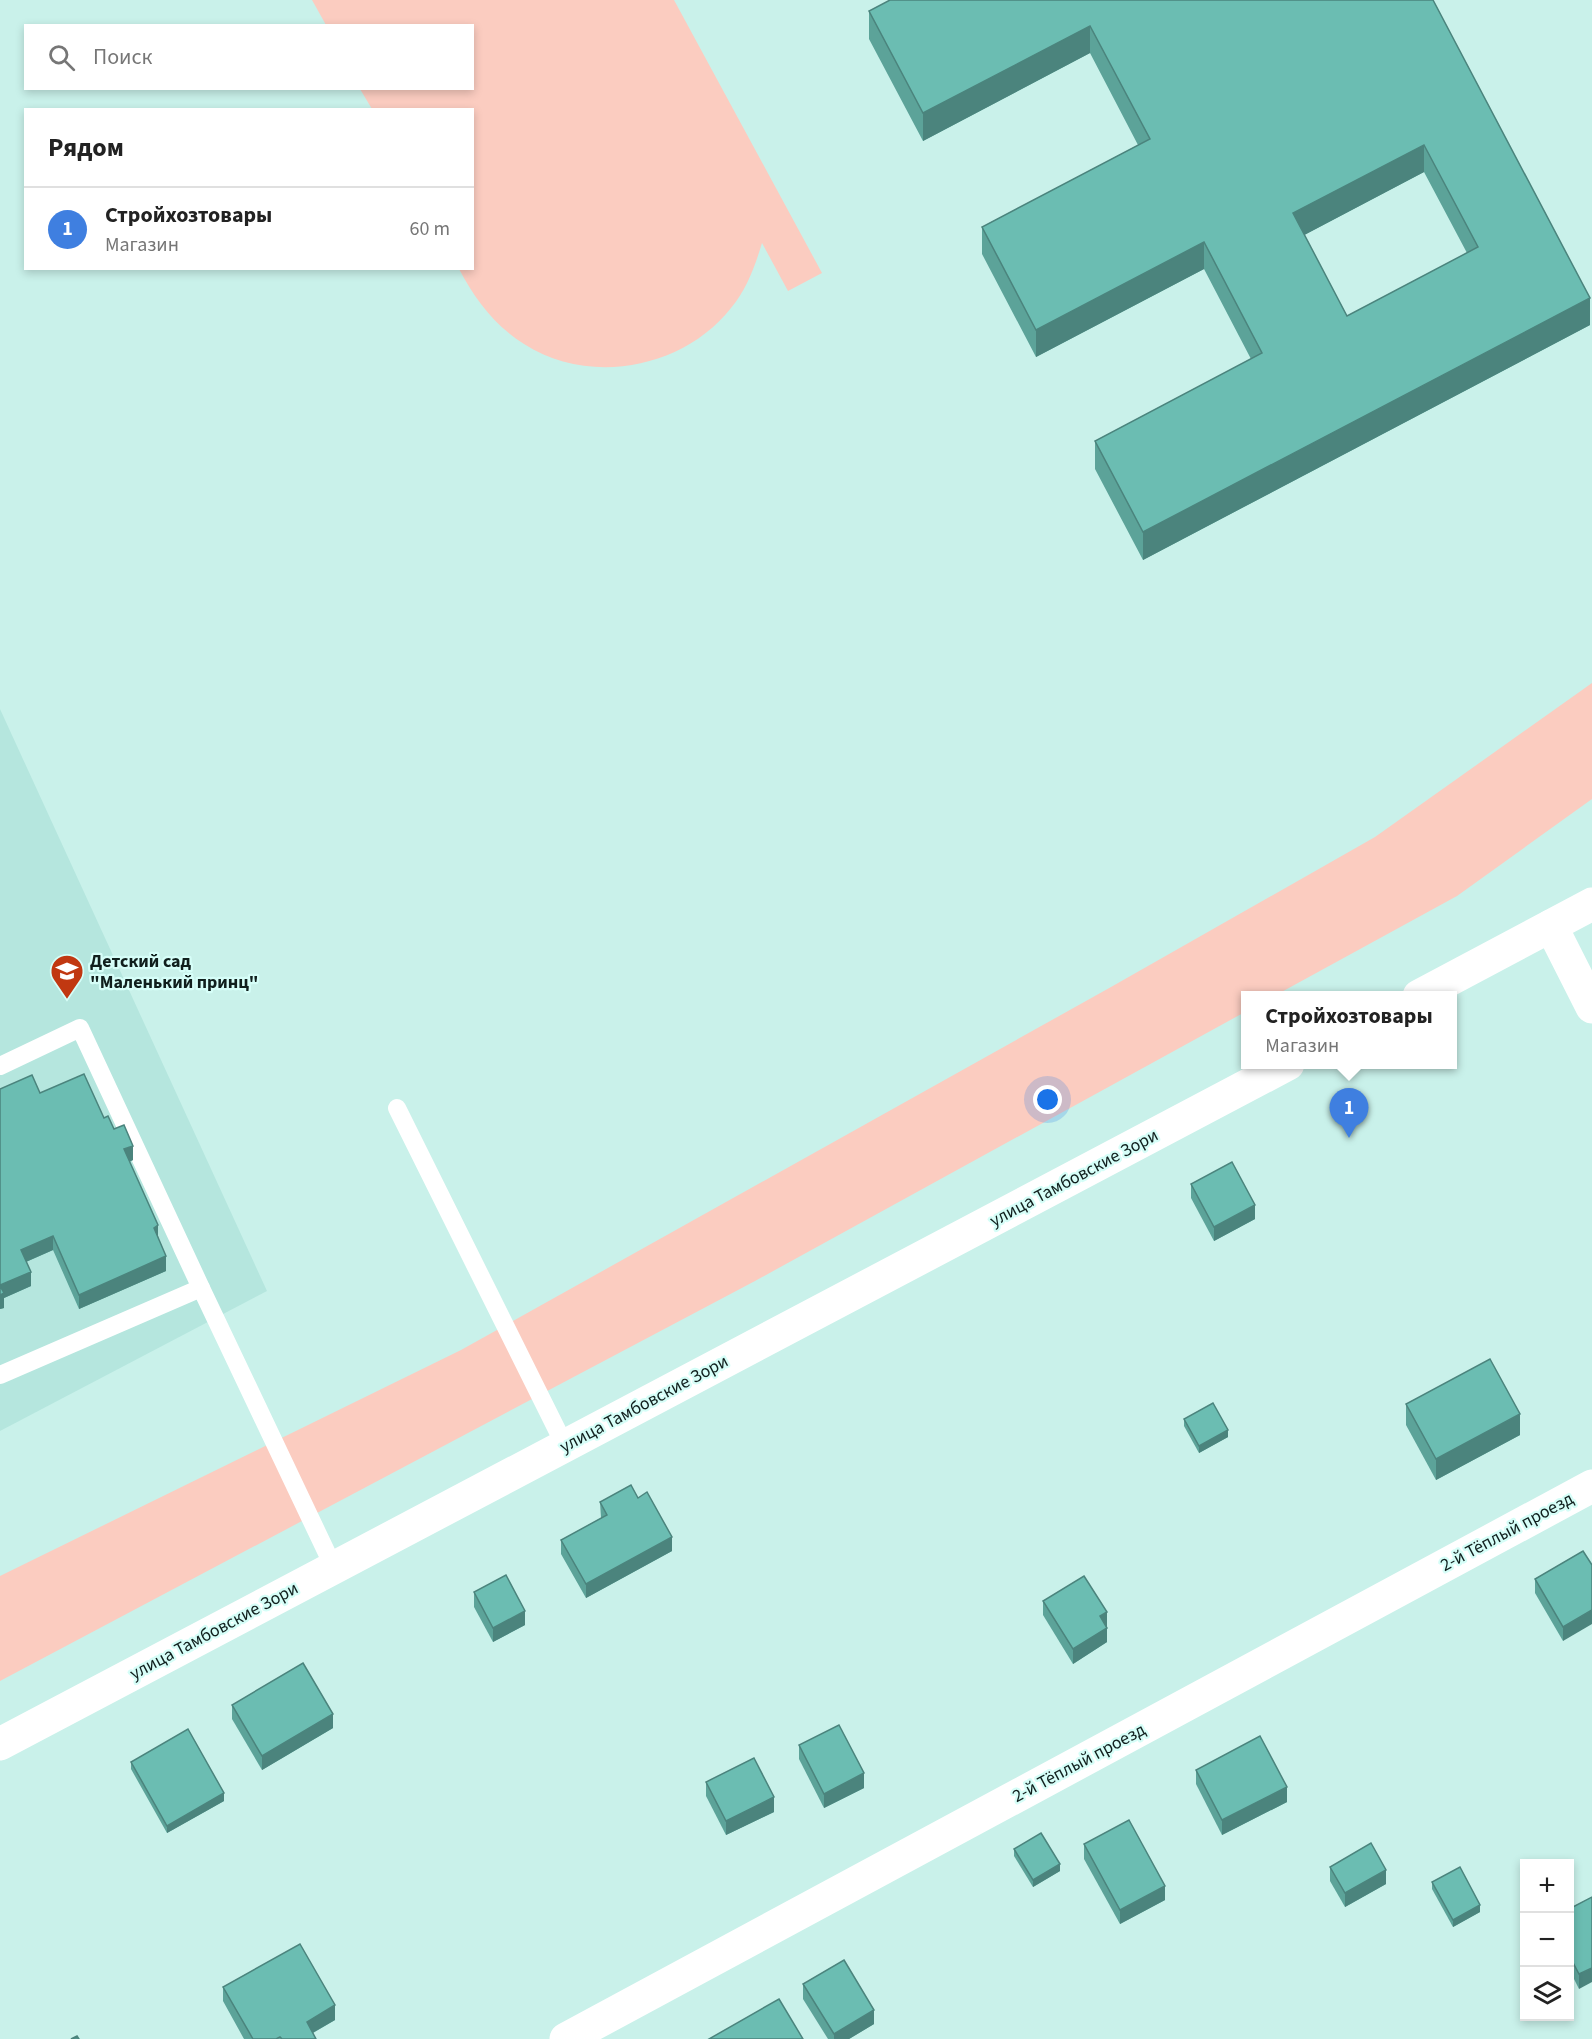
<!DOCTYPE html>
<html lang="ru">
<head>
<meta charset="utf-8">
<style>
	body { margin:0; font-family:"Source Sans 3",sans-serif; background:#f6f6f6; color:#222 }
	.controls { position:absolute; right:18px; bottom:18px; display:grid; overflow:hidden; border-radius:0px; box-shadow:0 3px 9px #0003 }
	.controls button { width:54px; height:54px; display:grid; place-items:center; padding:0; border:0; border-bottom:2px solid #e0e0e0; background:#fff; color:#222; font:30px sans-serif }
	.you { position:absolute; left:1048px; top:1100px; width:21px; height:21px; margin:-15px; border:4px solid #fff; border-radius:50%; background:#1a73e8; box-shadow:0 0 0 9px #1a73e833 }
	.badge { display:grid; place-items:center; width:39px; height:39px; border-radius:50%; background:#d93025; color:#fff; font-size:20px; font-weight:700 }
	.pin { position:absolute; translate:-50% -50px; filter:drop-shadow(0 2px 3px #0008) }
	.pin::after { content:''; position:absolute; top:32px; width:21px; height:18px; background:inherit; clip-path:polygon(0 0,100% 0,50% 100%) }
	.popup { position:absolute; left:1241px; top:991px; width:216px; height:78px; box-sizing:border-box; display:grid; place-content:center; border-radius:0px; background:#fff; filter:drop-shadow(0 2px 4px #0005); font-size:20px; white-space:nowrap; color:#767676 }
	.popup b { font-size:22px; color:#222 }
	.popup::after { content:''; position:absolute; left:50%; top:100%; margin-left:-12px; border:12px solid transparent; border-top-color:#fff }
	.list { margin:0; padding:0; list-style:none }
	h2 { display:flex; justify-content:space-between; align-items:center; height:78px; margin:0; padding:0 24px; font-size:26px }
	h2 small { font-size:20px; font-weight:400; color:#767676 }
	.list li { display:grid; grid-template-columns:39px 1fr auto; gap:18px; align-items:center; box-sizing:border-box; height:84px; padding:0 24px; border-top:2px solid #e0e0e0 }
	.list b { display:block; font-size:22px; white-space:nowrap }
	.list p { margin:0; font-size:20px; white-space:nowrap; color:#767676 }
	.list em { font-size:20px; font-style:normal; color:#767676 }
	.icon { flex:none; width:33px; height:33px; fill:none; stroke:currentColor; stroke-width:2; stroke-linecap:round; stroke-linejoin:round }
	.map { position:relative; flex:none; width:1592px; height:2039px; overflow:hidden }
	.search { position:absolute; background:#fff; box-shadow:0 3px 9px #0003; left:24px; top:24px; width:450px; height:66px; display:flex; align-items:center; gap:15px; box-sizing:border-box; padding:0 21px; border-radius:0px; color:#767676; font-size:22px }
	.panel { position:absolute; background:#fff; box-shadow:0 3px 9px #0003; left:24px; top:108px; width:450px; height:162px; border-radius:0px }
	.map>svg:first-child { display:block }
	.built { fill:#b5e6de }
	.green { fill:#fbccc0 }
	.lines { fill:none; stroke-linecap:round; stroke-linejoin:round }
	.service { stroke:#fff; stroke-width:18 }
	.minor { stroke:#fff; stroke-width:33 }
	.wall { fill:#5ca399; fill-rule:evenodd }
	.shaded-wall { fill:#4b847d }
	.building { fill:#6bbdb2; stroke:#4b847d; stroke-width:1.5; fill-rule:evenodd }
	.labels { text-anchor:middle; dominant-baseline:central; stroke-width:4.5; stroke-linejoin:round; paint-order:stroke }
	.poi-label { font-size:18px; font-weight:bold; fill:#101f1d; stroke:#d6fef8; text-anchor:start }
	.street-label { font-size:18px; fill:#101f1d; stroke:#d6fef8 }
</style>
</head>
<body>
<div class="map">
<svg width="1592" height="2039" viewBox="0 0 1592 2039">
	<rect width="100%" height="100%" fill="#c9f1ea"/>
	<path class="built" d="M 0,709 L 267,1291 L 0,1431 Z"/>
	<g class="green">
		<path d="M 312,0 L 674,0 L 822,273 L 788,291 L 762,243 C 755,266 747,289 731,308 C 683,369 589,386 524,344 C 494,325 475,299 459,269 L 472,268 L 472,110 L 372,109 L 360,89 L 472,88 L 472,26 L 326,25 Z"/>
		<path d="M 1592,683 L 1592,799 L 1457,896 L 1276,995 L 1246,996 L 1245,1012 L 755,1281 L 0,1681 L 0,1576 L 461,1350 L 1111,987 L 1375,837 Z"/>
	</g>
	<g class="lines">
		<g class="service">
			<path d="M 0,1066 L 80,1028 L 201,1288 L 0,1375"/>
			<path d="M 397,1108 L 565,1446"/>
			<path d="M 201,1288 L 334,1568"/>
		</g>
		<g class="minor">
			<path d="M 1551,926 L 1592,1007"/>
			<path d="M 1419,996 L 1592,904"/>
			<path d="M 0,1744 L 1288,1064"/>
			<path d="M 566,2039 L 1592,1486"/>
		</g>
	</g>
	<g class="wall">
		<path d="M 1433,0 L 1590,325 L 1143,560 L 1095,469 L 1095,441 L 1251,359 L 1204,269 L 1036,357 L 982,254 L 982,227 L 1138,145 L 1090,53 L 923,141 L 869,39 L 869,11 ZM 1424,172 L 1467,253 L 1347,316 L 1304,235 Z"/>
		<path d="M 40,1093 L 104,1118 L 114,1129 L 133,1160 L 129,1162 L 158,1236 L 166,1271 L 79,1309 L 53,1250 L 26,1262 L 31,1286 L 4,1298 L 4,1308 L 0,1309 Z"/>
		<path d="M 1191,1184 L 1255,1219 L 1214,1241 L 1191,1198 Z"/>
		<path d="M 1406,1404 L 1520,1435 L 1436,1480 L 1406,1425 Z"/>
		<path d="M 1184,1419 L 1228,1437 L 1199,1453 L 1184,1426 Z"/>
		<path d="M 638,1498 L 672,1551 L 586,1598 L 561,1554 L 561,1540 L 601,1518 L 600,1502 Z"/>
		<path d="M 1583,1551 L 1563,1641 L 1535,1593 L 1535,1579 Z"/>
		<path d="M 474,1592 L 525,1625 L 493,1642 L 474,1607 Z"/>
		<path d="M 1043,1601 L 1107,1627 L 1107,1642 L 1073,1664 L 1043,1615 Z"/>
		<path d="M 232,1705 L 333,1728 L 262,1770 L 232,1719 Z"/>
		<path d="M 799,1745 L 864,1788 L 824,1808 L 799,1759 Z"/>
		<path d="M 131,1762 L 224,1801 L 167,1833 L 131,1769 Z"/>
		<path d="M 1196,1770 L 1287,1802 L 1222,1835 L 1196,1784 Z"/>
		<path d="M 706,1782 L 774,1812 L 726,1835 L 706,1796 Z"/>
		<path d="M 1084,1844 L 1165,1900 L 1120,1924 L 1084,1859 Z"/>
		<path d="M 1014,1849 L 1060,1871 L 1033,1887 L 1014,1856 Z"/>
		<path d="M 1330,1867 L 1386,1884 L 1345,1907 L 1330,1881 Z"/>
		<path d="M 1432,1882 L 1480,1912 L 1453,1927 L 1432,1889 Z"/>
		<path d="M 1592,1897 L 1579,1989 L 1569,1969 L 1569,1909 Z"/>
		<path d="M 803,1984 L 874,2024 L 849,2039 L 828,2039 L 803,1999 Z"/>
		<path d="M 223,1987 L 335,2020 L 313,2033 L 316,2039 L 244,2039 L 223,2001 Z"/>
	</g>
	<g class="shaded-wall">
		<path d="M 1090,26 L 1090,53 L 923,141 L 923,113 Z"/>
		<path d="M 1424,145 L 1424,172 L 1293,241 L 1293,213 Z"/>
		<path d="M 1204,242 L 1204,269 L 1036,357 L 1036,330 Z"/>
		<path d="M 1590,298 L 1590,325 L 1143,560 L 1143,532 Z"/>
		<path d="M 133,1146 L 133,1160 L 124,1164 L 124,1149 Z"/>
		<path d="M 1255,1205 L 1255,1219 L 1214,1241 L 1214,1227 Z"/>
		<path d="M 158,1225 L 158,1239 L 154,1228 Z"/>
		<path d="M 53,1236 L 53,1250 L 21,1264 L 21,1250 Z"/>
		<path d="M 166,1256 L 166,1271 L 79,1309 L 79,1295 Z"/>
		<path d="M 31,1272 L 31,1286 L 4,1298 L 4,1308 L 0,1309 L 0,1285 Z"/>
		<path d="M 1520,1414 L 1520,1435 L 1436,1480 L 1436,1459 Z"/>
		<path d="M 1228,1430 L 1228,1437 L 1199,1453 L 1199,1446 Z"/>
		<path d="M 672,1537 L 672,1551 L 586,1598 L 586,1584 Z"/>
		<path d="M 1592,1610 L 1592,1624 L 1563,1641 L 1563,1627 Z"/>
		<path d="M 525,1611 L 525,1625 L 493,1642 L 493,1628 Z"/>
		<path d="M 1107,1612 L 1107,1627 L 1100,1631 L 1100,1616 Z"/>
		<path d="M 1107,1628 L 1107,1642 L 1073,1664 L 1073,1649 Z"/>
		<path d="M 333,1714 L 333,1728 L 262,1770 L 262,1756 Z"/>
		<path d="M 864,1773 L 864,1788 L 824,1808 L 824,1794 Z"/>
		<path d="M 1287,1787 L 1287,1802 L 1222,1835 L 1222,1820 Z"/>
		<path d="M 224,1793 L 224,1801 L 167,1833 L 167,1826 Z"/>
		<path d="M 774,1797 L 774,1812 L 726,1835 L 726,1821 Z"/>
		<path d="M 1060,1864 L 1060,1871 L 1033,1887 L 1033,1880 Z"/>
		<path d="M 1386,1870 L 1386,1884 L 1345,1907 L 1345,1893 Z"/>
		<path d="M 1165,1886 L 1165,1900 L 1120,1924 L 1120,1910 Z"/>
		<path d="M 1480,1905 L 1480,1912 L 1453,1927 L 1453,1920 Z"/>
		<path d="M 1592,1968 L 1592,1982 L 1579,1989 L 1579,1974 Z"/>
		<path d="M 335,2005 L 335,2020 L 307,2036 L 307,2022 Z"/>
		<path d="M 874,2010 L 874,2024 L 849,2039 L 834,2039 L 834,2034 Z"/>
	</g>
	<g class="building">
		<path d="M 890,0 L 1433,0 L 1590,298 L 1143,532 L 1095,441 L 1262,353 L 1204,242 L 1036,330 L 982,227 L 1150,139 L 1090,26 L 923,113 L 869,11 ZM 1424,145 L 1478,247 L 1347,316 L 1293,213 Z"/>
		<path d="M 84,1074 L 104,1118 L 108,1116 L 114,1129 L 124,1125 L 133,1146 L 124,1149 L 158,1225 L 154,1228 L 166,1256 L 79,1295 L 53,1236 L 21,1250 L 31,1272 L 0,1285 L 0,1089 L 32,1075 L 40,1093 Z"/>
		<path d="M 1232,1162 L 1255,1205 L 1214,1227 L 1191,1184 Z"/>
		<path d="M 0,1286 L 4,1293 L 0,1295 Z"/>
		<path d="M 1490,1359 L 1520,1414 L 1436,1459 L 1406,1404 Z"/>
		<path d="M 1213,1403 L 1228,1430 L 1199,1446 L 1184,1419 Z"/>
		<path d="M 631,1485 L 638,1498 L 647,1492 L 672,1537 L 586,1584 L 561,1540 L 607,1515 L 600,1502 Z"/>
		<path d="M 1583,1551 L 1592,1565 L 1592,1610 L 1563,1627 L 1535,1579 Z"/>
		<path d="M 506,1575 L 525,1611 L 493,1628 L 474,1592 Z"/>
		<path d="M 1084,1576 L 1107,1612 L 1100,1616 L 1107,1628 L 1073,1649 L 1043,1601 Z"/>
		<path d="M 303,1663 L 333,1714 L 262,1756 L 232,1705 Z"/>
		<path d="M 839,1725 L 864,1773 L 824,1794 L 799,1745 Z"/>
		<path d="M 188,1729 L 224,1793 L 167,1826 L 131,1762 Z"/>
		<path d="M 1260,1736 L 1287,1787 L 1222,1820 L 1196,1770 Z"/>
		<path d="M 754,1758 L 774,1797 L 726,1821 L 706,1782 Z"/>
		<path d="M 1129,1820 L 1165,1886 L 1120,1910 L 1084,1844 Z"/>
		<path d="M 1041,1833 L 1060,1864 L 1033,1880 L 1014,1849 Z"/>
		<path d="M 1371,1843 L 1386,1870 L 1345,1893 L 1330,1867 Z"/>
		<path d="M 1460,1867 L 1480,1905 L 1453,1920 L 1432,1882 Z"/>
		<path d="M 1592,1897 L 1592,1968 L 1579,1974 L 1569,1955 L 1569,1909 Z"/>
		<path d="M 300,1944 L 335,2005 L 307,2022 L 316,2039 L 282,2039 L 280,2037 L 276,2039 L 253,2039 L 223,1987 Z"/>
		<path d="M 844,1960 L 874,2010 L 834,2034 L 803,1984 Z"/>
		<path d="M 779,1999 L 803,2039 L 709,2039 Z"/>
		<path d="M 77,2036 L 79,2039 L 71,2039 Z"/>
	</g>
	<defs>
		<g id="school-pin" transform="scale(1.725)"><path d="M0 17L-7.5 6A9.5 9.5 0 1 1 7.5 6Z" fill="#c13811" stroke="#d6fef8"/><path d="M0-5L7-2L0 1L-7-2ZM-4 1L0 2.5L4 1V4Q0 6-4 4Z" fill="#fff"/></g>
	</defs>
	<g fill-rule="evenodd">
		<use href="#school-pin" x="67" y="971"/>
	</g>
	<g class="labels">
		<g class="poi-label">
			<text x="90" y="961">Детский сад<tspan x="90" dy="21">"Маленький принц"</tspan></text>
		</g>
		<g class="street-label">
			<text transform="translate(1074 1178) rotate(-28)">улица Тамбовские Зори</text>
			<text transform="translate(644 1404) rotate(-28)">улица Тамбовские Зори</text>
			<text transform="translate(1507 1532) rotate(-28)">2-й Тёплый проезд</text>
			<text transform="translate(214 1631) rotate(-28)">улица Тамбовские Зори</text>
			<text transform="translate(1079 1763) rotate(-28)">2-й Тёплый проезд</text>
		</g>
	</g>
</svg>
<div class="controls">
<button>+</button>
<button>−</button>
<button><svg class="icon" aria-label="layers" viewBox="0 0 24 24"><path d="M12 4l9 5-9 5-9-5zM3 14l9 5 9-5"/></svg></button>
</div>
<div class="you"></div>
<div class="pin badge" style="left:1349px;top:1138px;background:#3f7fe0">1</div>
<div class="popup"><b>Стройхозтовары</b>Магазин</div>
<div class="search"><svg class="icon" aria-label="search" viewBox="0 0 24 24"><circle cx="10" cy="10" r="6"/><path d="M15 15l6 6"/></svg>Поиск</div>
<section class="panel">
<h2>Рядом<small></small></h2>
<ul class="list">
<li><span class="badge" style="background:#3f7fe0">1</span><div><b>Стройхозтовары</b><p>Магазин</p></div><em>60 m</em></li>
</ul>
</section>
</div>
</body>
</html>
